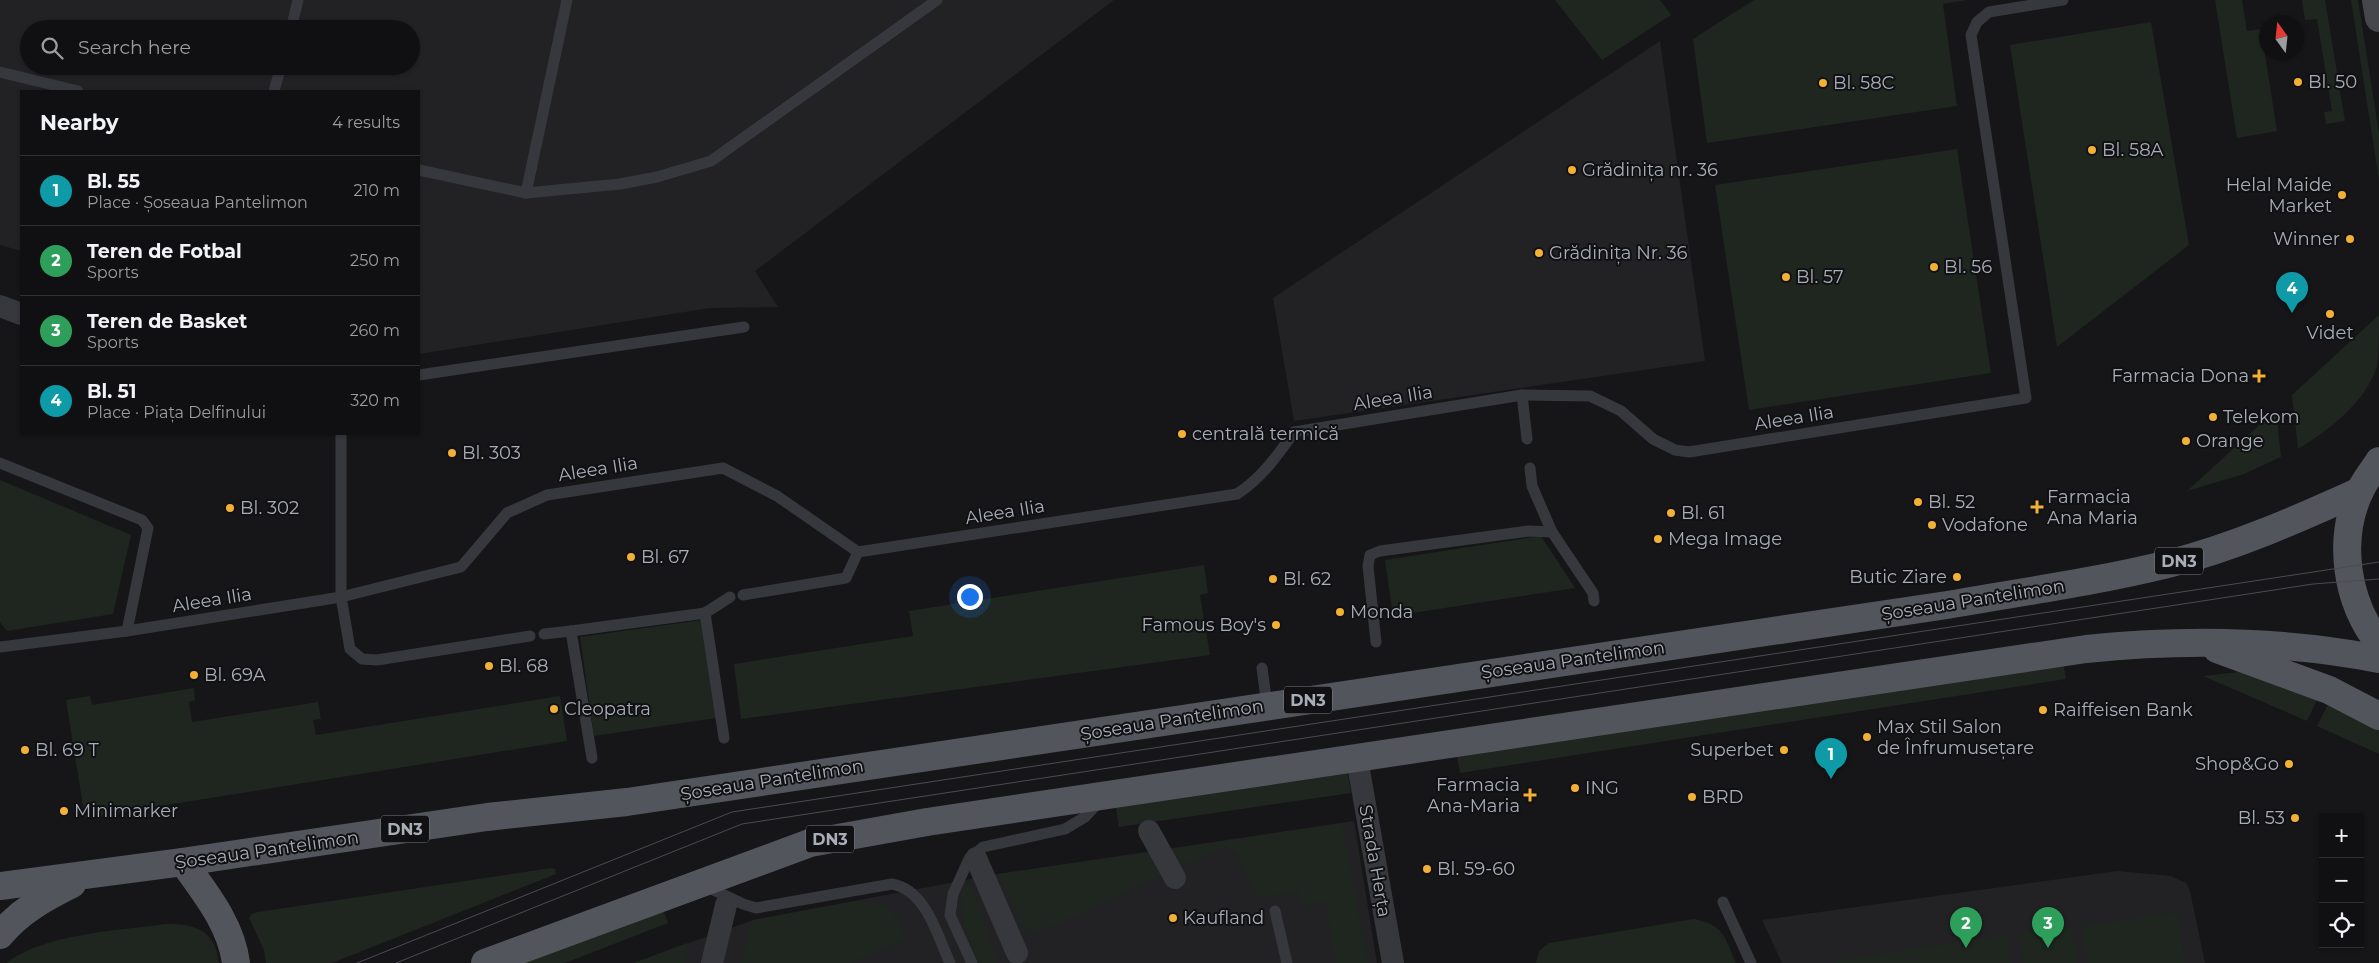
<!DOCTYPE html>
<html lang="en">
<head>
<meta charset="utf-8">
<style>
	body { margin:0; font-family:Montserrat,sans-serif; background:#1e1e20; color:#f1f3f6 }
	.controls { position:absolute; right:15px; bottom:15px; display:grid; overflow:hidden; border-radius:0px; box-shadow:0 1px 4px #0004 }
	.controls button { width:45px; height:45px; display:grid; place-items:center; padding:0; border:0; border-bottom:1px solid #303032; background:#101012; color:#f1f3f6; font:25px sans-serif }
	.compass { position:absolute; left:2259px; top:15px; width:45px; height:45px; border-radius:50%; background:#101012; box-shadow:0 1px 4px #0004; rotate:345deg }
	.you { position:absolute; left:969px; top:596px; width:18px; height:18px; margin:-12px; border:4px solid #fff; border-radius:50%; background:#1a73e8; box-shadow:0 0 0 8px #1a73e833 }
	.badge { display:grid; place-items:center; width:32px; height:32px; border-radius:50%; background:#b45309; color:#fff; font-size:16px; font-weight:700 }
	.pin { position:absolute; translate:-50% -41px; filter:drop-shadow(0 1px 2px #0008) }
	.pin::after { content:''; position:absolute; top:26px; width:18px; height:15px; background:inherit; clip-path:polygon(0 0,100% 0,50% 100%) }
	.list { margin:0; padding:0; list-style:none }
	h2 { display:flex; justify-content:space-between; align-items:center; height:65px; margin:0; padding:0 20px; font-size:21px }
	h2 small { font-size:16px; font-weight:400; color:#9c9d9f }
	.list li { display:grid; grid-template-columns:32px 1fr auto; gap:15px; align-items:center; box-sizing:border-box; height:70px; padding:0 20px; border-top:1px solid #303032 }
	.list b { display:block; font-size:19px; white-space:nowrap }
	.list p { margin:0; font-size:16px; white-space:nowrap; color:#9c9d9f }
	.list em { font-size:16px; font-style:normal; color:#9c9d9f }
	.icon { flex:none; width:28px; height:28px; fill:none; stroke:currentColor; stroke-width:2; stroke-linecap:round; stroke-linejoin:round }
	.map { position:relative; flex:none; width:2379px; height:963px; overflow:hidden }
	.search { position:absolute; background:#101012; box-shadow:0 1px 4px #0004; left:20px; top:20px; width:400px; height:55px; display:flex; align-items:center; gap:12px; box-sizing:border-box; padding:0 18px; border-radius:28px; color:#9c9d9f; font-size:19px }
	.panel { position:absolute; background:#101012; box-shadow:0 1px 4px #0004; left:20px; top:90px; width:400px; height:345px; border-radius:0px }
	.map>svg:first-child { display:block }
	.built { fill:#222225; fill-rule:evenodd }
	.green { fill:#1e261f }
	.lines { fill:none; stroke-linecap:round; stroke-linejoin:round }
	.lane { stroke:#37383d; stroke-width:11 }
	.street { stroke:#37383d; stroke-width:22 }
	.secondary { stroke:#45474d; stroke-width:28 }
	.primary { stroke:#53555c; stroke-width:28 }
	.tram { stroke:#4a4c52; stroke-width:1 }
	.poi-dot { fill:#f2b134; stroke:#111113; stroke-width:2 }
	.labels { text-anchor:middle; dominant-baseline:central; stroke-width:4; stroke-linejoin:round; paint-order:stroke }
	.shield { fill:#111113; stroke:#7b7e86; stroke-width:1 }
	.shield-label { font-size:16px; font-weight:bold; fill:#a8adb8 }
	.poi-label { font-size:18px; fill:#a8adb8; stroke:#111113; text-anchor:start }
	.street-label { font-size:18px; fill:#a8adb8; stroke:#111113 }
</style>
</head>
<body>
<div class="map">
<svg width="2379" height="963" viewBox="0 0 2379 963">
	<rect width="100%" height="100%" fill="#161618"/>
	<g class="built">
		<path d="M 0,0 L 1114,0 L 755,271 L 778,307 L 710,308 L 419,354 L 419,91 L 21,91 L 21,251 L 0,245 ZM 29,29 L 411,29 L 411,66 L 29,66 Z"/>
		<path d="M 1660,41 L 1705,361 L 1294,421 L 1273,298 Z"/>
		<path d="M 1354,821 L 1377,963 L 634,963 L 753,920 L 998,874 Z"/>
		<path d="M 2117,871 L 2171,876 L 2186,883 L 2190,891 L 2205,963 L 1782,963 L 1762,920 Z"/>
	</g>
	<g class="green">
		<path d="M 1555,0 L 1660,0 L 1671,15 L 1602,60 Z"/>
		<path d="M 1754,0 L 1967,0 L 1943,4 L 1957,106 L 1707,143 L 1693,39 Z"/>
		<path d="M 2215,0 L 2242,0 L 2247,31 L 2261,29 L 2277,131 L 2237,138 Z"/>
		<path d="M 2302,0 L 2325,0 L 2345,121 L 2326,124 L 2324,112 L 2332,111 L 2317,19 L 2305,20 Z"/>
		<path d="M 2351,0 L 2358,0 L 2379,133 L 2379,180 Z"/>
		<path d="M 2151,22 L 2189,245 L 2057,347 L 2010,45 Z"/>
		<path d="M 1957,149 L 1991,373 L 1749,410 L 1715,185 Z"/>
		<path d="M 2379,315 C 2379,331 2379,350 2377,366 C 2366,402 2329,430 2298,449 L 2292,395 Z"/>
		<path d="M 2276,410 L 2281,457 L 2244,474 L 2187,491 Z"/>
		<path d="M 0,480 L 131,535 L 113,614 L 7,631 L 0,622 Z"/>
		<path d="M 1541,536 L 1575,588 L 1393,616 L 1385,560 Z"/>
		<path d="M 1204,565 L 1208,593 L 1200,595 L 1210,655 L 741,719 L 734,664 L 913,636 L 909,611 Z"/>
		<path d="M 702,620 L 716,718 L 594,736 L 580,637 Z"/>
		<path d="M 2062,657 L 2066,679 L 1460,773 L 1456,751 Z"/>
		<path d="M 2257,670 L 2320,693 L 2307,721 L 2203,676 Z"/>
		<path d="M 194,688 L 195,700 L 189,702 L 192,722 L 318,702 L 321,719 L 313,720 L 316,735 L 560,696 L 567,741 L 85,818 L 66,700 L 90,696 L 92,705 Z"/>
		<path d="M 2331,698 L 2379,723 L 2379,754 L 2317,726 Z"/>
		<path d="M 1347,769 L 1351,793 L 1119,827 L 1115,803 Z"/>
		<path d="M 1342,823 L 1368,963 L 1336,963 L 1325,902 L 1301,905 L 1299,892 L 1257,898 L 1235,852 L 1227,847 L 1179,867 L 1170,849 Z"/>
		<path d="M 1150,852 L 1162,875 L 1040,932 L 1027,930 L 1023,926 L 998,874 Z"/>
		<path d="M 551,868 L 555,869 L 556,874 L 332,963 L 266,963 L 264,950 L 249,918 L 252,914 L 258,912 Z"/>
		<path d="M 970,881 L 997,963 L 978,963 C 972,942 949,895 970,881 Z"/>
		<path d="M 857,901 C 889,903 895,911 906,939 L 852,963 L 741,963 L 753,920 Z"/>
		<path d="M 660,902 L 668,923 L 565,963 L 506,963 Z"/>
		<path d="M 2177,912 L 2185,963 L 2088,963 L 2082,926 Z"/>
		<path d="M 1694,919 C 1725,926 1724,936 1736,963 L 1536,963 L 1539,951 L 1549,943 Z"/>
		<path d="M 166,924 C 195,924 215,929 219,963 L 6,963 C 47,933 116,931 166,924 Z"/>
		<path d="M 2072,926 L 2077,963 L 2023,963 L 2018,933 Z"/>
		<path d="M 2007,935 L 2011,963 L 1838,963 L 1837,960 Z"/>
		<path d="M 687,943 L 685,963 L 634,963 Z"/>
	</g>
	<g class="lines">
		<g class="lane">
			<path d="M 291,29 L 298,0"/>
			<path d="M 0,72 L 78,91"/>
			<path d="M 274,91 L 281,66"/>
			<path d="M 419,170 L 526,193 L 620,184 L 657,177 L 711,161 L 937,0"/>
			<path d="M 526,193 L 567,0"/>
			<path d="M 419,375 L 744,327"/>
			<path d="M 1522,395 L 1527,439"/>
			<path d="M 341,434 L 341,597 L 350,649 L 362,659 L 377,660 L 530,636"/>
			<path d="M 0,463 L 142,520 L 148,528 L 127,631"/>
			<path d="M 1530,468 L 1532,486 L 1552,532"/>
			<path d="M 743,595 L 846,578 L 858,552"/>
			<path d="M 705,613 L 730,597"/>
			<path d="M 544,634 L 571,631"/>
			<path d="M 1376,642 L 1368,566 L 1370,555 L 1380,551 L 1529,531 L 1552,532 L 1593,593 L 1594,601"/>
			<path d="M 0,647 L 127,631 L 341,597 L 461,567 L 507,513 L 547,495 L 723,468 L 777,496 L 858,552 L 1237,494 C 1262,478 1277,456 1294,432 L 1522,395 L 1590,396 L 1621,411 L 1653,439 L 1675,450 L 1689,452 L 2026,398 L 1971,35 L 1977,22 L 1989,12 L 2063,0"/>
			<path d="M 1262,668 L 1267,706"/>
			<path d="M 592,758 L 571,631 L 705,613 L 724,738"/>
			<path d="M 705,886 L 743,904 L 756,908 L 892,884 C 926,890 937,935 950,963"/>
			<path d="M 1723,902 L 1751,963"/>
			<path d="M 1275,911 L 1287,963"/>
			<path d="M 972,963 L 950,915 L 953,894 L 969,859 L 983,847 L 1065,829 L 1085,817 L 1101,800"/>
		</g>
		<g class="street">
			<path d="M 0,306 L 21,314"/>
			<path d="M 1357,759 L 1393,963"/>
			<path d="M 1149,831 L 1175,878"/>
			<path d="M 976,858 L 1017,953"/>
			<path d="M 712,963 L 726,905"/>
		</g>
		<path class="secondary" d="M 2376,0 L 2379,18"/>
		<g class="primary">
			<path d="M 2379,461 C 2373,471 2365,480 2360,491 C 2337,539 2346,602 2379,643"/>
			<path d="M 2217,649 L 2329,690 L 2379,716"/>
			<path d="M 183,862 C 205,893 231,924 236,963"/>
			<path d="M 0,886 L 183,862 L 487,817 L 627,802 L 1947,605 C 2021,592 2095,582 2168,564 C 2235,547 2298,519 2360,491"/>
			<path d="M 0,935 C 20,911 44,898 72,884"/>
			<path d="M 485,963 L 810,843 L 927,822 L 2086,649 C 2184,639 2281,640 2379,659"/>
		</g>
		<g class="tram">
			<path d="M 357,963 L 732,812 L 2379,562"/>
			<path d="M 396,963 L 742,824 L 2222,598 L 2313,584 L 2379,579"/>
		</g>
	</g>
	<g class="poi-dot">
		<circle cx="2298" cy="82" r="5"/>
		<circle cx="1823" cy="83" r="5"/>
		<circle cx="2092" cy="150" r="5"/>
		<circle cx="1572" cy="170" r="5"/>
		<circle cx="2342" cy="195" r="5"/>
		<circle cx="2350" cy="239" r="5"/>
		<circle cx="1539" cy="253" r="5"/>
		<circle cx="1934" cy="267" r="5"/>
		<circle cx="1786" cy="277" r="5"/>
		<circle cx="2330" cy="314" r="5"/>
		<path d="M2256.5 368.5h5v5h5v5h-5v5h-5v-5h-5v-5h5z"/>
		<circle cx="2213" cy="417" r="5"/>
		<circle cx="1182" cy="434" r="5"/>
		<circle cx="2186" cy="441" r="5"/>
		<circle cx="452" cy="453" r="5"/>
		<circle cx="1918" cy="502" r="5"/>
		<path d="M2034.5 499.5h5v5h5v5h-5v5h-5v-5h-5v-5h5z"/>
		<circle cx="230" cy="508" r="5"/>
		<circle cx="1671" cy="513" r="5"/>
		<circle cx="1932" cy="525" r="5"/>
		<circle cx="1658" cy="539" r="5"/>
		<circle cx="631" cy="557" r="5"/>
		<circle cx="1957" cy="577" r="5"/>
		<circle cx="1273" cy="579" r="5"/>
		<circle cx="1340" cy="612" r="5"/>
		<circle cx="1276" cy="625" r="5"/>
		<circle cx="489" cy="666" r="5"/>
		<circle cx="194" cy="675" r="5"/>
		<circle cx="554" cy="709" r="5"/>
		<circle cx="2043" cy="710" r="5"/>
		<circle cx="1867" cy="737" r="5"/>
		<circle cx="25" cy="750" r="5"/>
		<circle cx="1784" cy="750" r="5"/>
		<circle cx="2289" cy="764" r="5"/>
		<circle cx="1575" cy="788" r="5"/>
		<path d="M1527.5 787.5h5v5h5v5h-5v5h-5v-5h-5v-5h5z"/>
		<circle cx="1692" cy="797" r="5"/>
		<circle cx="64" cy="811" r="5"/>
		<circle cx="2295" cy="818" r="5"/>
		<circle cx="1427" cy="869" r="5"/>
		<circle cx="1173" cy="918" r="5"/>
	</g>
	<g class="labels">
		<g class="shield">
			<rect x="2155" y="547.5" width="48" height="27" rx="4"/>
			<rect x="1284" y="686.5" width="48" height="27" rx="4"/>
			<rect x="381" y="815.5" width="48" height="27" rx="4"/>
			<rect x="806" y="825.5" width="48" height="27" rx="4"/>
		</g>
		<g class="shield-label">
			<text x="2179" y="561">DN3</text>
			<text x="1308" y="700">DN3</text>
			<text x="405" y="829">DN3</text>
			<text x="830" y="839">DN3</text>
		</g>
		<g class="poi-label">
			<text x="2308" y="82">Bl. 50</text>
			<text x="1833" y="83">Bl. 58C</text>
			<text x="2102" y="150">Bl. 58A</text>
			<text x="1582" y="170">Grădinița nr. 36</text>
			<text x="2332" y="185" text-anchor="end">Helal Maide<tspan x="2332" dy="21">Market</tspan></text>
			<text x="2340" y="239" text-anchor="end">Winner</text>
			<text x="1549" y="253">Grădinița Nr. 36</text>
			<text x="1944" y="267">Bl. 56</text>
			<text x="1796" y="277">Bl. 57</text>
			<text x="2330" y="333" text-anchor="middle">Videt</text>
			<text x="2249" y="376" text-anchor="end">Farmacia Dona</text>
			<text x="2223" y="417">Telekom</text>
			<text x="1192" y="434">centrală termică</text>
			<text x="2196" y="441">Orange</text>
			<text x="462" y="453">Bl. 303</text>
			<text x="2047" y="497">Farmacia<tspan x="2047" dy="21">Ana Maria</tspan></text>
			<text x="1928" y="502">Bl. 52</text>
			<text x="240" y="508">Bl. 302</text>
			<text x="1681" y="513">Bl. 61</text>
			<text x="1942" y="525">Vodafone</text>
			<text x="1668" y="539">Mega Image</text>
			<text x="641" y="557">Bl. 67</text>
			<text x="1947" y="577" text-anchor="end">Butic Ziare</text>
			<text x="1283" y="579">Bl. 62</text>
			<text x="1350" y="612">Monda</text>
			<text x="1266" y="625" text-anchor="end">Famous Boy's</text>
			<text x="499" y="666">Bl. 68</text>
			<text x="204" y="675">Bl. 69A</text>
			<text x="564" y="709">Cleopatra</text>
			<text x="2053" y="710">Raiffeisen Bank</text>
			<text x="1877" y="727">Max Stil Salon<tspan x="1877" dy="21">de Înfrumusețare</tspan></text>
			<text x="35" y="750">Bl. 69 T</text>
			<text x="1774" y="750" text-anchor="end">Superbet</text>
			<text x="2279" y="764" text-anchor="end">Shop&amp;Go</text>
			<text x="1520" y="785" text-anchor="end">Farmacia<tspan x="1520" dy="21">Ana-Maria</tspan></text>
			<text x="1585" y="788">ING</text>
			<text x="1702" y="797">BRD</text>
			<text x="74" y="811">Minimarker</text>
			<text x="2285" y="818" text-anchor="end">Bl. 53</text>
			<text x="1437" y="869">Bl. 59-60</text>
			<text x="1183" y="918">Kaufland</text>
		</g>
		<g class="street-label">
			<text transform="translate(1393 398) rotate(-9)">Aleea Ilia</text>
			<text transform="translate(1794 418) rotate(-9)">Aleea Ilia</text>
			<text transform="translate(598 469) rotate(-9)">Aleea Ilia</text>
			<text transform="translate(1005 512) rotate(-9)">Aleea Ilia</text>
			<text transform="translate(212 600) rotate(-9)">Aleea Ilia</text>
			<text transform="translate(1973 600) rotate(-9)">Șoseaua Pantelimon</text>
			<text transform="translate(1573 660) rotate(-8)">Șoseaua Pantelimon</text>
			<text transform="translate(1172 720) rotate(-9)">Șoseaua Pantelimon</text>
			<text transform="translate(772 780) rotate(-9)">Șoseaua Pantelimon</text>
			<text transform="translate(267 850) rotate(-8)">Șoseaua Pantelimon</text>
			<text transform="translate(1375 861) rotate(80)">Strada Herța</text>
		</g>
	</g>
</svg>
<div class="controls">
<button>+</button>
<button>−</button>
<button><svg class="icon" aria-label="locate" viewBox="0 0 24 24"><circle cx="12" cy="12" r="6"/><path d="M12 2v4M12 18v4M2 12h4M18 12h4"/></svg></button>
</div>
<svg class="compass" viewBox="-18 -18 36 36"><path d="M0-13l5 13h-10z" fill="#e53935"/><path d="M0 13l5-13h-10z" fill="#9c9d9f"/></svg>
<div class="you"></div>
<div class="pin badge" style="left:1831px;top:779px;background:#0f9aa8">1</div>
<div class="pin badge" style="left:1966px;top:948px;background:#2e9e5b">2</div>
<div class="pin badge" style="left:2048px;top:948px;background:#2e9e5b">3</div>
<div class="pin badge" style="left:2292px;top:313px;background:#0f9aa8">4</div>
<div class="search"><svg class="icon" aria-label="search" viewBox="0 0 24 24"><circle cx="10" cy="10" r="6"/><path d="M15 15l6 6"/></svg>Search here</div>
<section class="panel">
<h2>Nearby<small>4 results</small></h2>
<ul class="list">
<li><span class="badge" style="background:#0f9aa8">1</span><div><b>Bl. 55</b><p>Place · Șoseaua Pantelimon</p></div><em>210 m</em></li>
<li><span class="badge" style="background:#2e9e5b">2</span><div><b>Teren de Fotbal</b><p>Sports</p></div><em>250 m</em></li>
<li><span class="badge" style="background:#2e9e5b">3</span><div><b>Teren de Basket</b><p>Sports</p></div><em>260 m</em></li>
<li><span class="badge" style="background:#0f9aa8">4</span><div><b>Bl. 51</b><p>Place · Piața Delfinului</p></div><em>320 m</em></li>
</ul>
</section>
</div>
</body>
</html>
